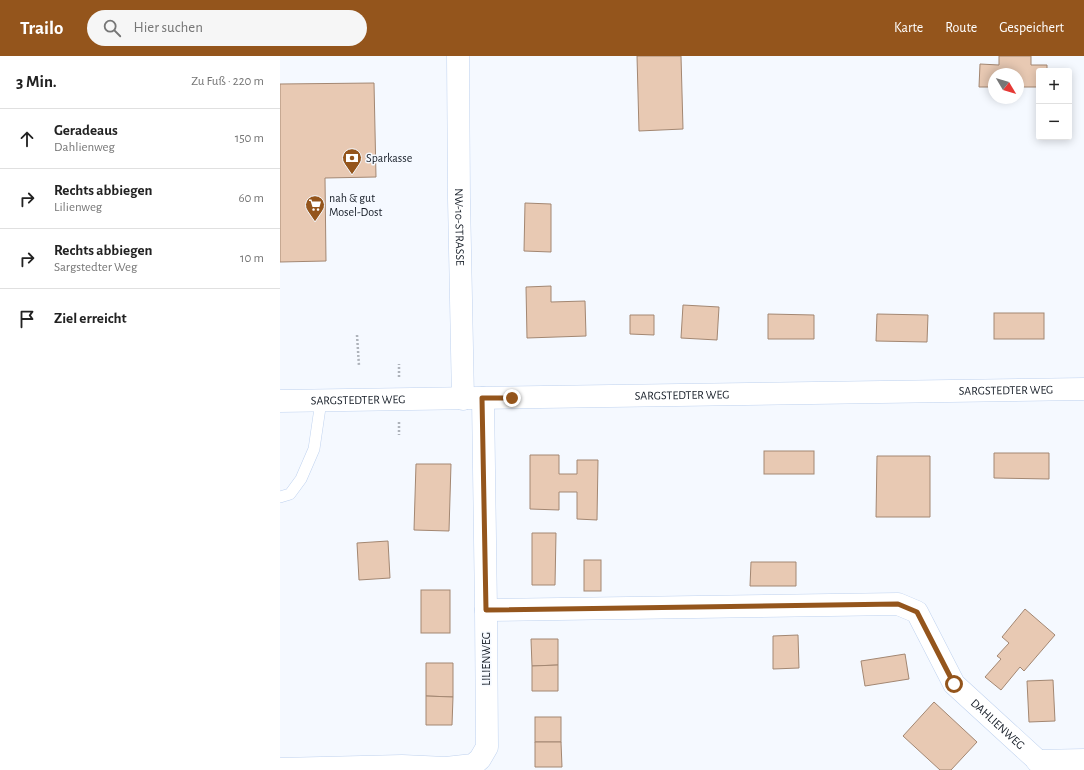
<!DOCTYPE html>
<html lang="de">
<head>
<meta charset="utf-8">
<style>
	body { margin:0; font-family:"Alegreya Sans",sans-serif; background:#f6f6f6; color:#222 }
	.controls { position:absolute; right:12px; top:12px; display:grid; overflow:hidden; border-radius:4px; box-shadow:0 2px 10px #0003 }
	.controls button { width:36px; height:36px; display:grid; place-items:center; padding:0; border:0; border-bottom:1px solid #e0e0e0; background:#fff; color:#222; font:20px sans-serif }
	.compass { position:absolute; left:708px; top:12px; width:36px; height:36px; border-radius:50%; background:#fff; box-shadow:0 2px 10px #0003; rotate:128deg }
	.stop { position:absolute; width:12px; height:12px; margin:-9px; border:3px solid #94551c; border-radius:50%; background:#fff }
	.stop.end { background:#94551c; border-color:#fff; box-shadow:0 1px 4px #0008 }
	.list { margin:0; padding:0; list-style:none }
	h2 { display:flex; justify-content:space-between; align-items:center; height:52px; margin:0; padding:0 16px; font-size:17px }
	h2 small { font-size:13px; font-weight:400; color:#767676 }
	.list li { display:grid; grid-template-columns:26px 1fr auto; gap:12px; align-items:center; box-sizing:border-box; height:60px; padding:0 16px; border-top:1px solid #e0e0e0 }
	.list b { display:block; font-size:15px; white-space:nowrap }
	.list p { margin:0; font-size:13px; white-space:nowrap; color:#767676 }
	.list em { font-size:13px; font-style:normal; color:#767676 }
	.icon { flex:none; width:22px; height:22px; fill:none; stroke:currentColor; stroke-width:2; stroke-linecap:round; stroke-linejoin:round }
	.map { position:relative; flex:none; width:804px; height:714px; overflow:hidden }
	header { display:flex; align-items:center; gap:24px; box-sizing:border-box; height:56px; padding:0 20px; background:#94551c; color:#fff }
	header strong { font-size:19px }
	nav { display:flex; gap:22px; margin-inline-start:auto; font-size:14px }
	.search { width:280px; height:36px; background:#f6f6f6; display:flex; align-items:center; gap:10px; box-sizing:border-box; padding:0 14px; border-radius:22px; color:#767676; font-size:15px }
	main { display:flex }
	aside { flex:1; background:#fff }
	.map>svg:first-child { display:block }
	.building { fill:#e8c9b3; stroke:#a38772 }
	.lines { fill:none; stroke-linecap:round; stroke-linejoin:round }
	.lane-casing { stroke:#bfd2ef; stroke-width:12 }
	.street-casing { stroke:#bfd2ef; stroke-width:23 }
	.secondary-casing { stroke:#bfd2ef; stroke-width:23 }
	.path { stroke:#aeb3ba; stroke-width:2.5; stroke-dasharray:2 2; stroke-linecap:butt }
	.lane { stroke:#fff; stroke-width:11 }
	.street { stroke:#fff; stroke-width:22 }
	.secondary { stroke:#fff; stroke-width:22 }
	.route { stroke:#94551c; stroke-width:5 }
	.labels { text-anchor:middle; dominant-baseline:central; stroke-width:3; stroke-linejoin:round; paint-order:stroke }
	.poi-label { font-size:12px; fill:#161d27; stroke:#f5f9ff; text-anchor:start }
	.street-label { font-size:12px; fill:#161d27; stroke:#f5f9ff }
</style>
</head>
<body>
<header>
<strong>Trailo</strong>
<div class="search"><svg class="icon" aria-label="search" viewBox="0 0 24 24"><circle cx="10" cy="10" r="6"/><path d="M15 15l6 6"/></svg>Hier suchen</div>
<nav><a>Karte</a><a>Route</a><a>Gespeichert</a></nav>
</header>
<main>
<aside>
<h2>3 Min.<small>Zu Fuß · 220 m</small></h2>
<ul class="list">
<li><svg class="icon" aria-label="ahead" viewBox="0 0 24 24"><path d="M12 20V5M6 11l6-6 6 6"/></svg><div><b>Geradeaus</b><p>Dahlienweg</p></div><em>150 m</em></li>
<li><svg class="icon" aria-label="right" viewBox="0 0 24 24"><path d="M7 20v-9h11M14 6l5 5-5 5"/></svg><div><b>Rechts abbiegen</b><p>Lilienweg</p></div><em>60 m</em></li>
<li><svg class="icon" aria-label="right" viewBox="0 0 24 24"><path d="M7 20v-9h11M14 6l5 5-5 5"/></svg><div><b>Rechts abbiegen</b><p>Sargstedter Weg</p></div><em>10 m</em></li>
<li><svg class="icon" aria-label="arrive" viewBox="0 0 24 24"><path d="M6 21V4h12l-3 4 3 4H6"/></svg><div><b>Ziel erreicht</b></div></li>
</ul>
</aside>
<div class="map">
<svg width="804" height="714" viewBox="0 0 804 714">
	<rect width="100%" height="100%" fill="#f5f9ff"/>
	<g class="building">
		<path d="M 357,0 L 401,0 L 403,73 L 359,75 Z"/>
		<path d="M 719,0 L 751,0 L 751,9 L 767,9 L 767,15 L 759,15 L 759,31 L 738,31 L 738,18 L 714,18 L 714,31 L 699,31 L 700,8 L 719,9 Z"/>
		<path d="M 94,27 L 96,121 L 45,122 L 46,205 L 0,206 L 0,28 Z"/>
		<path d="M 245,147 L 271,148 L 271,196 L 244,195 Z"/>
		<path d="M 271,230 L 271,246 L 305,245 L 306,280 L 247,282 L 246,231 Z"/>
		<path d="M 403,249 L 439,251 L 437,284 L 401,282 Z"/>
		<rect x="714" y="257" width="50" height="26"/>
		<path d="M 488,258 L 534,259 L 534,283 L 488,283 Z"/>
		<path d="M 597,258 L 648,259 L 647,286 L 596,285 Z"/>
		<path d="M 350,259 L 374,259 L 374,279 L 350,278 Z"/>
		<rect x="484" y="395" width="50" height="23"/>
		<path d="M 714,397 L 769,397 L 769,423 L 714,422 Z"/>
		<path d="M 250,399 L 279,399 L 279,418 L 297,418 L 297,404 L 318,404 L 317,464 L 297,463 L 297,436 L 279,436 L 279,454 L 250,453 Z"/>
		<path d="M 597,400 L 650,400 L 650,461 L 596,461 Z"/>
		<path d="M 136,408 L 171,408 L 169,475 L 134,474 Z"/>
		<path d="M 252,477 L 276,477 L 275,529 L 252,529 Z"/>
		<path d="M 108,485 L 110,522 L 79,524 L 77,487 Z"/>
		<rect x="304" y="504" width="17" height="31"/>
		<path d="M 471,506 L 516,506 L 516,530 L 470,530 Z"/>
		<rect x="141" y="534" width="29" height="43"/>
		<path d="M 745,553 L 775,579 L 744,615 L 740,611 L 721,634 L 705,621 L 721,603 L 717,600 L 729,587 L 722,581 Z"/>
		<path d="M 518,579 L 519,612 L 493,613 L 493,580 Z"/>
		<path d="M 251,583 L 278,583 L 278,609 L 252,610 Z"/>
		<path d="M 625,598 L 629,623 L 585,630 L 581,605 Z"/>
		<path d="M 146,607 L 173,607 L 173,641 L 146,640 Z"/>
		<path d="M 278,609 L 278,635 L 252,635 L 252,610 Z"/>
		<path d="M 773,624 L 775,665 L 749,666 L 747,625 Z"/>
		<path d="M 146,640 L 173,641 L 172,669 L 146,669 Z"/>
		<path d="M 654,646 L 697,686 L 671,714 L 660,714 L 623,680 Z"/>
		<rect x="255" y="661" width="26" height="25"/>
		<path d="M 255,686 L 281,686 L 282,711 L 255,711 Z"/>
	</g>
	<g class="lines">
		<g class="lane-casing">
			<path id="lane" d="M 0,441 L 10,438 L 21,423 L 34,393 L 41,345"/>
		</g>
		<g class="street-casing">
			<g id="street">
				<path id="s1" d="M 178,0 L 179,143 L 183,343"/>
				<path id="s2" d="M 206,554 L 618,548 L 637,556 L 674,628 L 768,714"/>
				<path d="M 757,705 L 804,704"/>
				<path d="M 0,713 L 122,710 L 166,712 L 193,709 L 200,703 L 207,691 L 206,554 L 203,342"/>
			</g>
		</g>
		<g class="secondary-casing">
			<g id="secondary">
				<path id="s3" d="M 0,345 L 804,333"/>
			</g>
		</g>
		<g class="path">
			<path d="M 77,279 L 79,310"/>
			<path d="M 119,321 L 119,308"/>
			<path d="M 119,366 L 119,379"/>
		</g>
		<use href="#lane" class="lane"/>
		<use href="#street" class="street"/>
		<use href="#secondary" class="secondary"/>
	</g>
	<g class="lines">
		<path class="route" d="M 232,342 L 202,342 L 206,554 L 618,548 L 637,556 L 674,628"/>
	</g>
	<defs>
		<g id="bank-pin" transform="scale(1)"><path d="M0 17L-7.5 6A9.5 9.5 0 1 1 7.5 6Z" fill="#94551c" stroke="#f5f9ff"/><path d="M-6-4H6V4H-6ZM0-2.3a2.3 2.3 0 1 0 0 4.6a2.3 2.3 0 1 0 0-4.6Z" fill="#fff"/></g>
		<g id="supermarket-pin" transform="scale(1)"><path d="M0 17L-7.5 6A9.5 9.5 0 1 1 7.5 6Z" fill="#94551c" stroke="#f5f9ff"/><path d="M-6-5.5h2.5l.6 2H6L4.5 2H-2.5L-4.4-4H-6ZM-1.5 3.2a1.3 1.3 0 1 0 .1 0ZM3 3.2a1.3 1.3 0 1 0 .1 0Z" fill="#fff"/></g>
	</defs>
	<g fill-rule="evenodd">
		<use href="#bank-pin" x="72" y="102"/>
		<use href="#supermarket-pin" x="35" y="149"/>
	</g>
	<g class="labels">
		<g class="poi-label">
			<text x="86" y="102">Sparkasse</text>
			<text x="49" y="142">nah &amp; gut<tspan x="49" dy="14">Mosel-Dost</tspan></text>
		</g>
		<g class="street-label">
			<text stroke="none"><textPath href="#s1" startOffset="171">NW-10-STRASSE</textPath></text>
			<text stroke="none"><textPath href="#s3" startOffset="726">SARGSTEDTER WEG</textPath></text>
			<text stroke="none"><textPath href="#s3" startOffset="402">SARGSTEDTER WEG</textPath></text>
			<text stroke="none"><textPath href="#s3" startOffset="78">SARGSTEDTER WEG</textPath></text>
			<text transform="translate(206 603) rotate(-90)">LILIENWEG</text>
			<text stroke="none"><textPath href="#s2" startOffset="573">DAHLIENWEG</textPath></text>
		</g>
	</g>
</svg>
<div class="controls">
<button>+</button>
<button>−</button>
</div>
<svg class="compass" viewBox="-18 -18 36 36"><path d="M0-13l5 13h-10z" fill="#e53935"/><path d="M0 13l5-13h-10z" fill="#767676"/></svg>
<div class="stop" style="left:674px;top:628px"></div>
<div class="stop end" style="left:232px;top:342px"></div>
</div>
</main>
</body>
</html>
